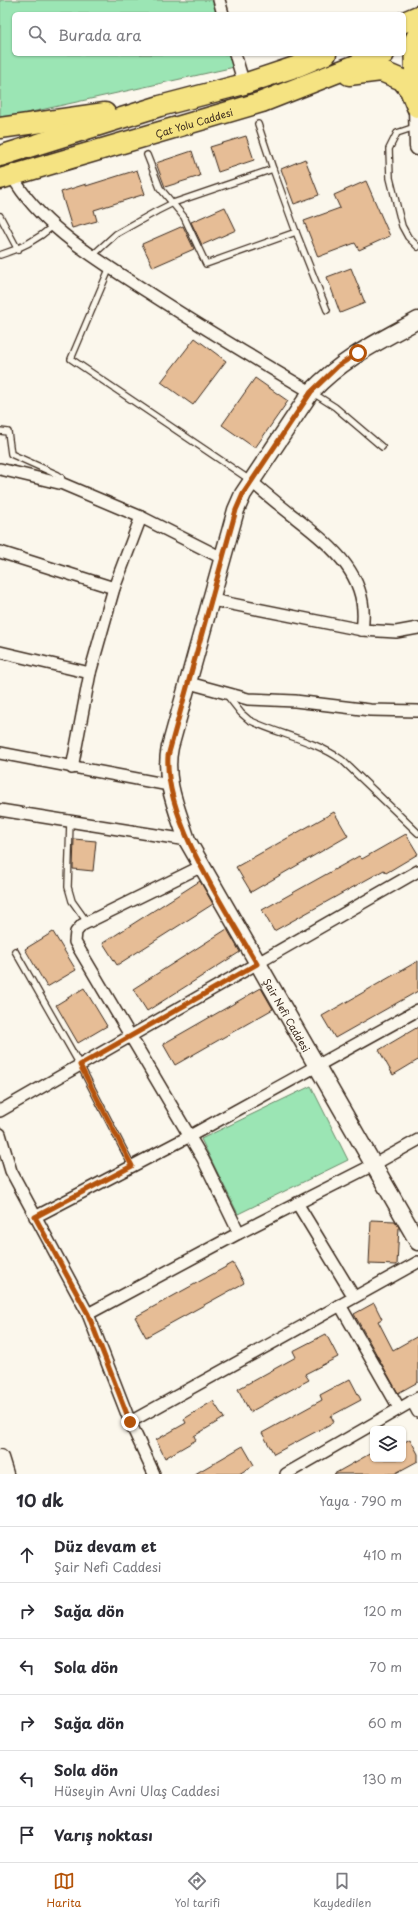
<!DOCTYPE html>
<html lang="tr">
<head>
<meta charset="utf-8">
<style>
	body { margin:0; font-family:"Playpen Sans",sans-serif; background:#f7f7f7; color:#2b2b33 }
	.controls { position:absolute; right:12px; bottom:12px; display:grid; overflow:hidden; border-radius:6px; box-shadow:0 1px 3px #0004 }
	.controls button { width:36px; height:36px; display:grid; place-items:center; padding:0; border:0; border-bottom:1px solid #e1e1e2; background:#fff; color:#2b2b33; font:20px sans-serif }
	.stop { position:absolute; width:12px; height:12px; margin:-9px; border:3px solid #b45309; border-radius:50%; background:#fff }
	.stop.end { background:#b45309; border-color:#fff; box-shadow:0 1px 4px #0008 }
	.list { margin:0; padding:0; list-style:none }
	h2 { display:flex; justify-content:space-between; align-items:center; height:52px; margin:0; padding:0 16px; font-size:17px }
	h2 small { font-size:13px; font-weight:400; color:#7c7c81 }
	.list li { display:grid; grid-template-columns:26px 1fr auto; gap:12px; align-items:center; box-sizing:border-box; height:56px; padding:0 16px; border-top:1px solid #e1e1e2 }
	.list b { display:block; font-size:15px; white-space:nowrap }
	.list p { margin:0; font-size:13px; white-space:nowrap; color:#7c7c81 }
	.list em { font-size:13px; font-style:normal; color:#7c7c81 }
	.icon { flex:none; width:22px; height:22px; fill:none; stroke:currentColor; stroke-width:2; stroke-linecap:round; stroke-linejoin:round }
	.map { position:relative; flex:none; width:418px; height:1474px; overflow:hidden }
	.search { position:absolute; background:#fff; box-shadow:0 1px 3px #0004; left:12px; right:12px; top:12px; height:44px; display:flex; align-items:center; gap:10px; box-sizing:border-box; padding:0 14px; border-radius:6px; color:#7c7c81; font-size:15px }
	.sheet { height:388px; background:#fff }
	nav { display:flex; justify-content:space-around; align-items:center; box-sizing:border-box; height:56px; border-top:1px solid #e1e1e2; background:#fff; font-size:11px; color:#7c7c81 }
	nav a { display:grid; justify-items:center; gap:2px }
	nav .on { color:#b45309 }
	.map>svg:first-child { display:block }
	.green { fill:#9be5b4; stroke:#6b8869 }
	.building { fill:#e6bd96; stroke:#3b2a1e }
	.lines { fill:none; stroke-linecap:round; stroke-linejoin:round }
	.lane-casing { stroke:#3b2a1e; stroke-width:8 }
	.street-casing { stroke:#3b2a1e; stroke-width:14 }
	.secondary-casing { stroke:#3b2a1e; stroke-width:19 }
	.highway-casing { stroke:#3b2a1e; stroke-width:23 }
	.lane { stroke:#fbf7ec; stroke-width:5.5 }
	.street { stroke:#fbf7ec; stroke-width:11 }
	.secondary { stroke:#fbf7ec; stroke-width:16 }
	.highway { stroke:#f5e382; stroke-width:20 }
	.route { stroke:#b45309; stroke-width:5 }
	.labels { text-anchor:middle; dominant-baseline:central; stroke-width:4; stroke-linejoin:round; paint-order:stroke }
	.street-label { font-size:10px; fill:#3b2a1e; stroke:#fbf7ec }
</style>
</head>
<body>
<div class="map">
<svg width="418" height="1474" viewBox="0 0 418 1474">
	<rect width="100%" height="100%" fill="#fbf7ec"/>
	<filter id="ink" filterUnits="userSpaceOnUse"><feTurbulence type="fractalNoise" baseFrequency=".025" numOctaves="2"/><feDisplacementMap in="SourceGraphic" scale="8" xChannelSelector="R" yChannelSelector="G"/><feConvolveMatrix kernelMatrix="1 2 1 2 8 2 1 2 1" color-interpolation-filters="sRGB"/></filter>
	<g filter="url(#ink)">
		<g class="green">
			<path d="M 0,0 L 219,0 L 224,14 L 14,14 L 14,54 L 236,54 L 239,66 L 0,119 Z"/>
			<path d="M 311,1086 L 348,1160 L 238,1214 L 201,1139 Z"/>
		</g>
		<g class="building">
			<path d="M 246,136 L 254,160 L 218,172 L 210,147 Z"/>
			<path d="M 192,151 L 200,176 L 165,187 L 156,163 Z"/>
			<path d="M 305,159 L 319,195 L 294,204 L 281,169 Z"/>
			<path d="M 137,170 L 145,194 L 94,210 L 97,221 L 72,228 L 61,192 L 86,184 L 86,186 Z"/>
			<path d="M 366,181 L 390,236 L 359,250 L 355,243 L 318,257 L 304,221 L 340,208 L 334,195 Z"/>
			<path d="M 225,207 L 236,230 L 202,245 L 191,222 Z"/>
			<path d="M 183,226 L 194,249 L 153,267 L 142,244 Z"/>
			<path d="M 351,268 L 365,303 L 340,313 L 327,277 Z"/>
			<path d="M 195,338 L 226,361 L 193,405 L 161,382 Z"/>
			<path d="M 255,378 L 288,401 L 255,448 L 222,425 Z"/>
			<path d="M 334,812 L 348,836 L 251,892 L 236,867 Z"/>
			<path d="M 406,834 L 418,854 L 386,873 L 384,870 L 274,931 L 262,910 L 359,856 L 362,859 Z"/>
			<path d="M 74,839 L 96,841 L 93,871 L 73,869 Z"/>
			<path d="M 200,881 L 213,904 L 117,965 L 103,943 Z"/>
			<path d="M 227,929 L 240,952 L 147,1011 L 133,989 Z"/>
			<path d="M 53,932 L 76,970 L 47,987 L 25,949 Z"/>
			<path d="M 418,961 L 418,991 L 335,1038 L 322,1016 Z"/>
			<path d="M 84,988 L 107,1026 L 78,1043 L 56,1005 Z"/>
			<path d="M 261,988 L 273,1009 L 175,1065 L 163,1044 Z"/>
			<path d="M 418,1027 L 418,1060 L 393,1075 L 379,1050 Z"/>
			<path d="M 371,1220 L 395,1221 L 399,1227 L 397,1265 L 369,1264 Z"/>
			<path d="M 233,1263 L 244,1283 L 146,1337 L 135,1317 Z"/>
			<path d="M 374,1303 L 382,1319 L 378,1321 L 393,1350 L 418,1336 L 418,1382 L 398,1393 L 354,1314 Z"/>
			<path d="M 326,1334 L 338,1357 L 305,1374 L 309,1380 L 250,1412 L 238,1389 L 296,1357 L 293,1351 Z"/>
			<path d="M 350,1379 L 361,1400 L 331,1416 L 334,1422 L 274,1454 L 262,1433 L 322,1400 L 320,1395 Z"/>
			<path d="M 213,1401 L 224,1418 L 194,1436 L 196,1440 L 165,1458 L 156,1440 L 186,1423 L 184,1419 Z"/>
			<path d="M 410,1439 L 418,1454 L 418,1461 L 394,1474 L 334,1474 L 373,1452 L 373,1459 L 403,1459 L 403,1443 Z"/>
			<path d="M 243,1446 L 254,1465 L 239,1474 L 195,1474 Z"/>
		</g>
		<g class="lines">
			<g class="lane-casing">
				<g id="lane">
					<path d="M 415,127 L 397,133 L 389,149 L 390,178 L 402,226 L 408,237 L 418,247"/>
					<path d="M 147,155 L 160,188 L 184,217 L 206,264 L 296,232"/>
					<path d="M 273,169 L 296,232 L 327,310"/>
					<path d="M 0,216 L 18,250"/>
					<path d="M 0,255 C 20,249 37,240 53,226"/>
					<path d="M 93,255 L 116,234 L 157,211 L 173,203 L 273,169 L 258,124"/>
					<path d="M 110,267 L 71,359 L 250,480"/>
					<path d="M 313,393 L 335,407 L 382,447"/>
					<path d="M 0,431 L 8,432 L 11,454 L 58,475 L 61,477 L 63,484"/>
					<path d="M 226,694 L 241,713 L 249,720 C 280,735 314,740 342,760 L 418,833"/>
					<path d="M 70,821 L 68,887 L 72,901 L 87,922"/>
					<path d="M 15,951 L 80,1065 L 132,1166"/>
				</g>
			</g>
			<g class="street-casing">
				<g id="street">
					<path d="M 219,0 L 223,14"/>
					<path d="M 235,54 L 244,84"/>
					<path d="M 12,176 C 41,227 97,259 146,291 C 200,326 255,359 311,392"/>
					<path d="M 0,469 L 63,484 L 141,517 L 224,559"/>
					<path d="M 252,482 C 265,493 278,504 292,515 C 330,545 371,575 362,630"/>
					<path d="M 0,552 L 114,588"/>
					<path d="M 212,600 L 362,630 L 396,632 L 418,628"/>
					<path d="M 0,652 L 90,673 L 114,588 L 141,517"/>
					<path d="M 189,683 L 248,699 L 295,701 L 370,710 L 418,711"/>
					<path d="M 0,753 L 169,785"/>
					<path d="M 72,768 L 90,673"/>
					<path d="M 0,810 L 187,840"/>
					<path d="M 202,866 L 82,925 L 76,932 L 75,942 L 203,1159 L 239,1233"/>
					<path d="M 0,1111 L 418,871"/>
					<path d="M 0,1134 L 11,1171 L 88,1314 L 130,1422 L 154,1474"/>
					<path d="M 297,1203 L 354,1297"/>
					<path d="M 35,1217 L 190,1136 L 418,1010"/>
					<path d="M 340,1305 L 399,1408"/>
					<path d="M 88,1314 L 239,1233 L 373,1165 L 418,1140"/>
					<path d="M 412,1401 L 418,1412"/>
					<path d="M 130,1422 L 418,1262"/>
					<path d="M 286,1474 L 418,1398"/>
				</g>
			</g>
			<g class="secondary-casing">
				<g id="secondary">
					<path d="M 417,107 L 418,147"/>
					<path id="s1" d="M 418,320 C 378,342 343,358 311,392 L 243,494 L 236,510 L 170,747 C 163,780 177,809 187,840 L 418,1242"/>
					<path d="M 0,1458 L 5,1474"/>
				</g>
			</g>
			<g class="highway-casing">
				<g id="highway">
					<path d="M 404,22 L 418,16"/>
					<path d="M 349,75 L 381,71 L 402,80 L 410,90 L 417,107"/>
					<path d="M 416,101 L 414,42 L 418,34"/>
					<path d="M 0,128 L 105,113"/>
					<path d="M 0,156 L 160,106 L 244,84 L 298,66 L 326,54"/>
					<path id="s2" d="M 0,179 L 262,102 L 384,54"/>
				</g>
			</g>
			<use href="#lane" class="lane"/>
			<use href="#street" class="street"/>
			<use href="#secondary" class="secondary"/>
			<use href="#highway" class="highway"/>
		</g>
	</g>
	<g class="lines" filter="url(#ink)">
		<path class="route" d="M 130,1422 L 88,1314 L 35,1217 L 132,1166 L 80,1065 L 257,964 C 226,910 164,819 168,756 L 236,510 L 243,494 L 311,392 L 338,366 L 358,353"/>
	</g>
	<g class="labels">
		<g class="street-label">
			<text stroke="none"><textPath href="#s2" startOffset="202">Çat Yolu Caddesi</textPath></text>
			<text stroke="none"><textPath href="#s1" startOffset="813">Şair Nefi Caddesi</textPath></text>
		</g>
	</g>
</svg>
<div class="controls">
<button><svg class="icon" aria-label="layers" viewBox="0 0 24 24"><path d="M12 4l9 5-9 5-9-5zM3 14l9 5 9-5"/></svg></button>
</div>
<div class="stop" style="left:358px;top:353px"></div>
<div class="stop end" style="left:130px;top:1422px"></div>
<div class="search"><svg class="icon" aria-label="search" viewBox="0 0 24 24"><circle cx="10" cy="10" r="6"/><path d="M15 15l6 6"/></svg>Burada ara</div>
</div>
<section class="sheet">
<h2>10 dk<small>Yaya · 790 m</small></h2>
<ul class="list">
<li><svg class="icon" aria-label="ahead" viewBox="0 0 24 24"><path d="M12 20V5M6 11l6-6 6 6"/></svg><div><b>Düz devam et</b><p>Şair Nefi Caddesi</p></div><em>410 m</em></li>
<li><svg class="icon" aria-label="right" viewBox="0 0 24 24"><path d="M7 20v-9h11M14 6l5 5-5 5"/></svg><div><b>Sağa dön</b></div><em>120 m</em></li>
<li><svg class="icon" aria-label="left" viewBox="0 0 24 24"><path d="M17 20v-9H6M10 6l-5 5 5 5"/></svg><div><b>Sola dön</b></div><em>70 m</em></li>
<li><svg class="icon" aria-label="right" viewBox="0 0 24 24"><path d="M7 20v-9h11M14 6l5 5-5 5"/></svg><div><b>Sağa dön</b></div><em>60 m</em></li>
<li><svg class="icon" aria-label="left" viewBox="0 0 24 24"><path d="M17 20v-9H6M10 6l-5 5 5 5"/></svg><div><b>Sola dön</b><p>Hüseyin Avni Ulaş Caddesi</p></div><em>130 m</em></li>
<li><svg class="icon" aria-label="arrive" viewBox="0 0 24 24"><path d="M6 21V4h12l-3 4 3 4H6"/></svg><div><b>Varış noktası</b></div></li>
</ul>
</section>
<nav>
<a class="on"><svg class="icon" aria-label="map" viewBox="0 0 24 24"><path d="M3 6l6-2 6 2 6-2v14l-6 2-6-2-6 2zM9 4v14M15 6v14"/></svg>Harita</a>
<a><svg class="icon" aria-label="directions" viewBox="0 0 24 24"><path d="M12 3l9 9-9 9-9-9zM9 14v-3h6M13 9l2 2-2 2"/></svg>Yol tarifi</a>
<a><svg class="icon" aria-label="saved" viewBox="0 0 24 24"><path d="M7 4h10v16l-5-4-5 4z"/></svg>Kaydedilen</a>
</nav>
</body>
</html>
